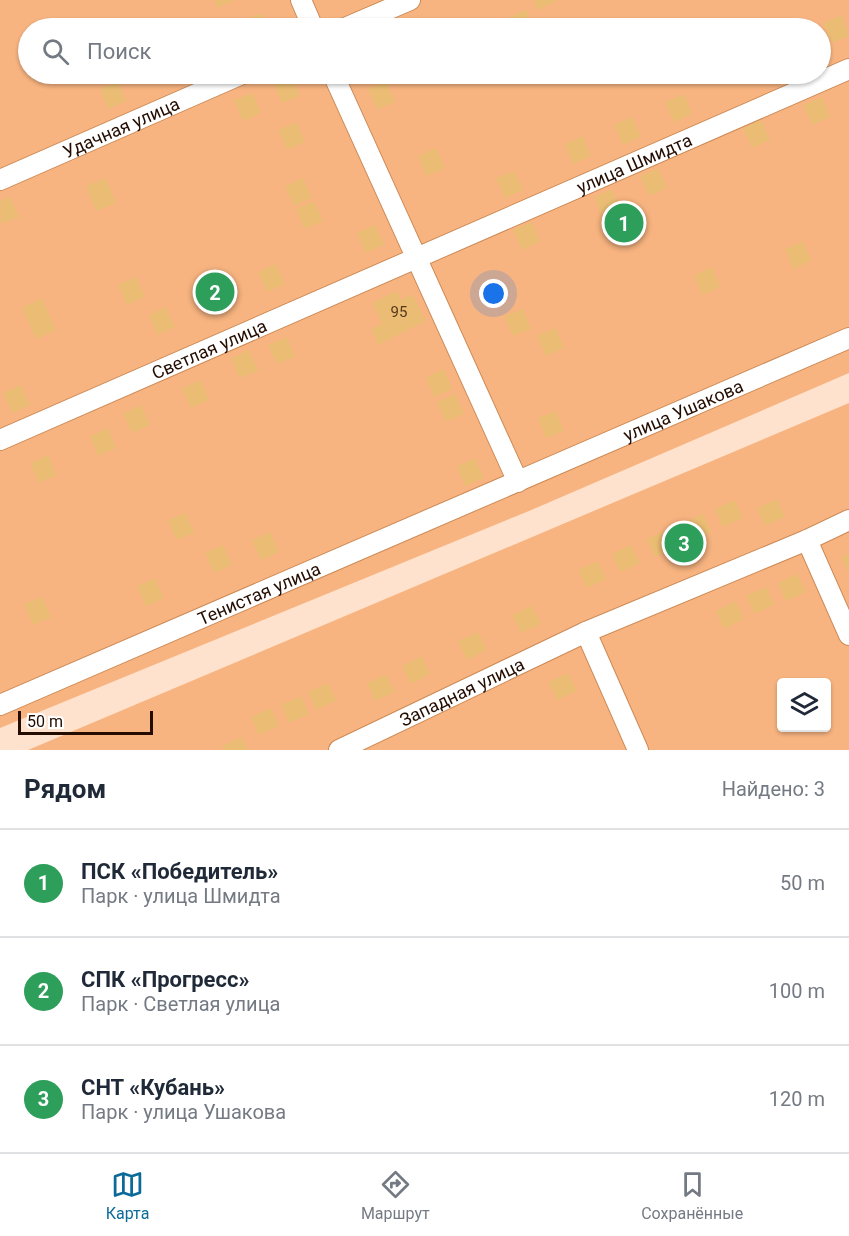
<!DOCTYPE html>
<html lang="ru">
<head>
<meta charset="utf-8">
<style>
	body { margin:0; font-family:Roboto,sans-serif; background:#f2f2f3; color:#1f2937 }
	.controls { position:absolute; right:18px; bottom:18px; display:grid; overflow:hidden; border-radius:6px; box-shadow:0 2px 4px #0004 }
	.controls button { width:54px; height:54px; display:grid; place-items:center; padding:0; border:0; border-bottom:2px solid #e0e1e3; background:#fff; color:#1f2937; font:30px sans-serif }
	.scale { position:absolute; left:18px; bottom:15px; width:135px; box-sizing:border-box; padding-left:6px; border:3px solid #240c00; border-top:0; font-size:16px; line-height:21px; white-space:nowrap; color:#240c00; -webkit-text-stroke:4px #fff; paint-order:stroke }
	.you { position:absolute; left:494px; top:294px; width:21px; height:21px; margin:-15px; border:4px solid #fff; border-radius:50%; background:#1a73e8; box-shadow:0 0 0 9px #1a73e833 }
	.badge { display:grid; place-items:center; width:39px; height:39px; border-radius:50%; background:#0c6a99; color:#fff; font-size:20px; font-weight:700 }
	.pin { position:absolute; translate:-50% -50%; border:3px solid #fff; box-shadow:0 2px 6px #0006 }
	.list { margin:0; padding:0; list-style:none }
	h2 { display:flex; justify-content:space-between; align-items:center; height:78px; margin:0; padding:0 24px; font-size:26px }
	h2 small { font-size:20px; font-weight:400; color:#747a83 }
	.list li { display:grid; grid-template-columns:39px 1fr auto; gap:18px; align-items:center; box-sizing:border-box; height:108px; padding:0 24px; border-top:2px solid #e0e1e3 }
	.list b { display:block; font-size:22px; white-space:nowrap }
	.list p { margin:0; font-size:20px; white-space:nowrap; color:#747a83 }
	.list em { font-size:20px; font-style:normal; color:#747a83 }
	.icon { flex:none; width:33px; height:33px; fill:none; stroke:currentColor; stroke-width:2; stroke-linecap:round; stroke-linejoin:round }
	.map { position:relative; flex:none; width:849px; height:750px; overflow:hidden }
	.search { position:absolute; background:#fff; box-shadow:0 2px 4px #0004; left:18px; right:18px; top:18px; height:66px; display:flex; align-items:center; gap:15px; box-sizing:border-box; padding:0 21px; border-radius:33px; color:#747a83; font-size:22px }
	.sheet { height:402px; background:#fff }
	nav { display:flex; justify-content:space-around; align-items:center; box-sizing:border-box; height:84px; border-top:2px solid #e0e1e3; background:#fff; font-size:16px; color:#747a83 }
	nav a { display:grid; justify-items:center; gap:3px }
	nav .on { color:#0c6a99 }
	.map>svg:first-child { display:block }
	.green { fill:#f8b480; fill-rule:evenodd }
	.building { fill:#ebbd74 }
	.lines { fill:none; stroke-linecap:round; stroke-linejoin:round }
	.street-casing { stroke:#cc8b57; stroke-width:22 }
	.street { stroke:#fff; stroke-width:20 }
	.labels { text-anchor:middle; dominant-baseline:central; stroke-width:5; stroke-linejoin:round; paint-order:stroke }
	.number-label { font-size:15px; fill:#56381d }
	.street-label { font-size:18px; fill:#240c00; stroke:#fff }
</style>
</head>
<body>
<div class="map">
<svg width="849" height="750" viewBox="0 0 849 750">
	<rect width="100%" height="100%" fill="#ffe2cd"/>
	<g class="green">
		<path d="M 0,0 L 849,0 L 849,373 L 529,511 L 0,728 ZM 28,28 L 820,28 L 820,74 L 28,74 Z"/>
		<path d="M 849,403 L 849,750 L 28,750 ZM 782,682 L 826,682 L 826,728 L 782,728 Z"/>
	</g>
	<g class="building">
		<path d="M 214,0 L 235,0 L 218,8 Z"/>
		<path d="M 533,0 L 554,0 L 555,2 L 537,10 Z"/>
		<path d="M 526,10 L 534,28 L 512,28 L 508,18 Z"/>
		<path d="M 262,13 L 268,28 L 247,28 L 243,20 Z"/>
		<path d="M 842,15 L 849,36 L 832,43 L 823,23 Z"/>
		<path d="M 412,17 L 417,28 L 396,28 L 394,25 Z"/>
		<path d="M 291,76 L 300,96 L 282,103 L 273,83 Z"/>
		<path d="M 118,81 L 126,101 L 108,109 L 100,89 Z"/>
		<path d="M 386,81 L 395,102 L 377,109 L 368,89 Z"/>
		<path d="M 253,93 L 261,113 L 243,121 L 234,100 Z"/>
		<path d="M 684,94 L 692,114 L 674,122 L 665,102 Z"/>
		<path d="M 822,97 L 830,117 L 812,125 L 803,105 Z"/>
		<path d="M 632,117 L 641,137 L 623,145 L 614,125 Z"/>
		<path d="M 761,120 L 770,140 L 752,148 L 743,128 Z"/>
		<path d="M 297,122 L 305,142 L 287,150 L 278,130 Z"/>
		<path d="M 583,136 L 591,156 L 573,164 L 565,144 Z"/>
		<path d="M 436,148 L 445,168 L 427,176 L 418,156 Z"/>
		<path d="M 658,168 L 667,188 L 649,196 L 640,176 Z"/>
		<path d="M 514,171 L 523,190 L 505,198 L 496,178 Z"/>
		<path d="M 106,178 L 116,203 L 96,211 L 86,186 Z"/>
		<path d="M 303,178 L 312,198 L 294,206 L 285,186 Z"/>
		<path d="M 612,189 L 620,209 L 602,217 L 594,197 Z"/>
		<path d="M 10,197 L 19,217 L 1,224 L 0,201 Z"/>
		<path d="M 314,201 L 323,221 L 304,229 L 296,209 Z"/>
		<path d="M 532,222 L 540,242 L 522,250 L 513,230 Z"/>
		<path d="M 375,225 L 384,245 L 366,253 L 357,233 Z"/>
		<path d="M 803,241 L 811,261 L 793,269 L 785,249 Z"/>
		<path d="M 276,264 L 285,284 L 267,292 L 258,272 Z"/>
		<path d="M 712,267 L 720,287 L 702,295 L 694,275 Z"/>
		<path d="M 136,277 L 145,297 L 127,305 L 118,285 Z"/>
		<path d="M 397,291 L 401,300 L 412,294 L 426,321 L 378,345 L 371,329 L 382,324 L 372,303 Z"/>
		<path d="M 42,298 L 56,330 L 36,339 L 22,307 Z"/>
		<path d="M 166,307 L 175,327 L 157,335 L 149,315 Z"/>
		<path d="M 523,309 L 531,329 L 513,336 L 504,316 Z"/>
		<path d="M 556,328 L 564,348 L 546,356 L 537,336 Z"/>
		<path d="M 287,337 L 295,357 L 277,364 L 268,345 Z"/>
		<path d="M 249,350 L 258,371 L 239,378 L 231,358 Z"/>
		<path d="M 444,369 L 452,389 L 434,397 L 426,377 Z"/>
		<path d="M 201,380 L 209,400 L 191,408 L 182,388 Z"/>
		<path d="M 21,385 L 30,405 L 12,413 L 3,393 Z"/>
		<path d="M 455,394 L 464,414 L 446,422 L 437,402 Z"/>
		<path d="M 141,405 L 150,425 L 132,433 L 123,413 Z"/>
		<path d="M 556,411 L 564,431 L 546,438 L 538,418 Z"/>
		<path d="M 108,428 L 116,448 L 98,456 L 90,436 Z"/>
		<path d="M 48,455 L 57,475 L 39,483 L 30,463 Z"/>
		<path d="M 475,458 L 484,478 L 465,486 L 457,466 Z"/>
		<path d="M 777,499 L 785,517 L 765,526 L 757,508 Z"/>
		<path d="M 735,500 L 743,518 L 723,527 L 715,509 Z"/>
		<path d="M 186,513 L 194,533 L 176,540 L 168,520 Z"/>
		<path d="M 703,514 L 711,532 L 691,541 L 683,523 Z"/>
		<path d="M 666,530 L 674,548 L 655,557 L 646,539 Z"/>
		<path d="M 270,532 L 279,552 L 261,560 L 252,540 Z"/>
		<path d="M 223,545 L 232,565 L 214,573 L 205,553 Z"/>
		<path d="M 631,545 L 640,563 L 620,572 L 612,554 Z"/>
		<path d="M 849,554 L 849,574 L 841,557 Z"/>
		<path d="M 598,561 L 606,579 L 587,588 L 578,570 Z"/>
		<path d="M 797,574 L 806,592 L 786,601 L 778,583 Z"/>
		<path d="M 155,578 L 164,598 L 146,606 L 137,586 Z"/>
		<path d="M 766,587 L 774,605 L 755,614 L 746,596 Z"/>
		<path d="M 42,597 L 51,617 L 33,625 L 24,604 Z"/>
		<path d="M 736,601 L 744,619 L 724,629 L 716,611 Z"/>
		<path d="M 532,606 L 541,624 L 521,633 L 512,615 Z"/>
		<path d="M 478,632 L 487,650 L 467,660 L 458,641 Z"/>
		<path d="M 422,656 L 430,674 L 411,684 L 402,666 Z"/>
		<path d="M 568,673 L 577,691 L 557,700 L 548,682 Z"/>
		<path d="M 386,674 L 395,692 L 375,701 L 367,683 Z"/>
		<path d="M 328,683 L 336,701 L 316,710 L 308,692 Z"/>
		<path d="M 301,696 L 309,714 L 289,723 L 281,705 Z"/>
		<path d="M 271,708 L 279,726 L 259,735 L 251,717 Z"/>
		<path d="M 242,737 L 248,750 L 224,750 L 222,746 Z"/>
	</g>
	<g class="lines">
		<g class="street-casing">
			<g id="street">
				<path d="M 301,0 L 313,28"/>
				<path d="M 345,28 L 410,0"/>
				<path d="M 333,74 L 518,482"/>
				<path id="s1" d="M 0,180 L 242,74"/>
				<path id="s2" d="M 0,440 L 849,69"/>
				<path d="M 807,540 L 849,635"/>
				<path d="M 586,632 L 638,750"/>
				<path id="s3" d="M 0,705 L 849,338"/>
				<path id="s4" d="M 339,750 L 586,632 L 807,540 L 849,520"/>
			</g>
		</g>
		<use href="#street" class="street"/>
	</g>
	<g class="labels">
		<g class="number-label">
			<text x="399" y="312">95</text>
		</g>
		<g class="street-label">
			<text stroke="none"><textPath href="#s1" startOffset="132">Удачная улица</textPath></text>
			<text stroke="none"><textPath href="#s2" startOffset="692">улица Шмидта</textPath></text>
			<text stroke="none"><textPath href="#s2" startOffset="228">Светлая улица</textPath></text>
			<text stroke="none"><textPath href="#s3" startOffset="744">улица Ушакова</textPath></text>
			<text stroke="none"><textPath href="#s3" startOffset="282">Тенистая улица</textPath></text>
			<text stroke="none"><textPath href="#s4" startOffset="136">Западная улица</textPath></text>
		</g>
	</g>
</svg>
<div class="controls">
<button><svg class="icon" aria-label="layers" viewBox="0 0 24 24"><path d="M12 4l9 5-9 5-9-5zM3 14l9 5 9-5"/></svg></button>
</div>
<div class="scale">50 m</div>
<div class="you"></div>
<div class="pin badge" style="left:624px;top:223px;background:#2e9e5b">1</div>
<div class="pin badge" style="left:215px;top:292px;background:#2e9e5b">2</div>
<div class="pin badge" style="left:684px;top:543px;background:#2e9e5b">3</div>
<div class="search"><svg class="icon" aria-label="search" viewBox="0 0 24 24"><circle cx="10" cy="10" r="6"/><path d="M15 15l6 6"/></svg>Поиск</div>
</div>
<section class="sheet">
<h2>Рядом<small>Найдено: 3</small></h2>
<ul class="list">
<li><span class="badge" style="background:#2e9e5b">1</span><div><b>ПСК «Победитель»</b><p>Парк · улица Шмидта</p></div><em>50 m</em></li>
<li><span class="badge" style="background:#2e9e5b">2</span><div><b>СПК «Прогресс»</b><p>Парк · Светлая улица</p></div><em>100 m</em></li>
<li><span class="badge" style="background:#2e9e5b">3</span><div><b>СНТ «Кубань»</b><p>Парк · улица Ушакова</p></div><em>120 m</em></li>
</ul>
</section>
<nav>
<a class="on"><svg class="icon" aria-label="map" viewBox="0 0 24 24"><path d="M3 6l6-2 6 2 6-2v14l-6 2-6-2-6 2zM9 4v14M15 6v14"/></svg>Карта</a>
<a><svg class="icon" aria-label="directions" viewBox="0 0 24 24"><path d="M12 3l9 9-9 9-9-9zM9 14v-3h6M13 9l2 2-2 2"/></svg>Маршрут</a>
<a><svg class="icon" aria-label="saved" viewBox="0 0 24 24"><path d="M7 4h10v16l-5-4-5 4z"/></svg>Сохранённые</a>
</nav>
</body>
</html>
